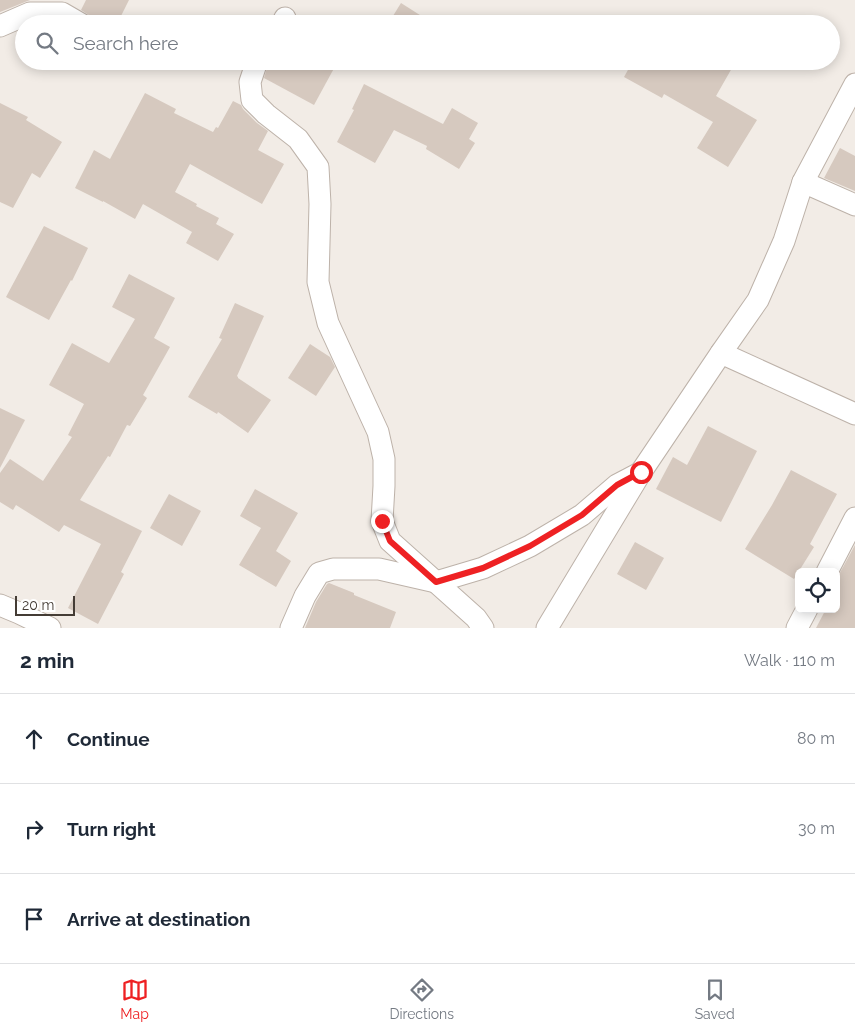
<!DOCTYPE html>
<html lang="en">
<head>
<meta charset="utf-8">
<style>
	body { margin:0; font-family:Raleway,sans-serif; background:#f2f2f3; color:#1f2937 }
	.controls { position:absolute; right:15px; bottom:15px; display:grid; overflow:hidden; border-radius:8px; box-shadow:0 2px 12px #0003 }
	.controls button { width:45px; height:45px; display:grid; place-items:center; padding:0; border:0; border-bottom:1px solid #e0e1e3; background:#fff; color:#1f2937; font:25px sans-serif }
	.scale { position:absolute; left:15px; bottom:12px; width:60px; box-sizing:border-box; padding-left:5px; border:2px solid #443c35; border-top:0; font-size:14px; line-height:18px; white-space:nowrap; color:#443c35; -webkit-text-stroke:4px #fff; paint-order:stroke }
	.stop { position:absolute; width:15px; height:15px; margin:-11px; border:4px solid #ee2123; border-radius:50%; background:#fff }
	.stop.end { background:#ee2123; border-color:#fff; box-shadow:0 1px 5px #0008 }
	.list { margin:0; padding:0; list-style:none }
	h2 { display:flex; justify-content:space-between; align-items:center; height:65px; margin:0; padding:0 20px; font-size:21px }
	h2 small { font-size:16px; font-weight:400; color:#747a83 }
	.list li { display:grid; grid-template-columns:32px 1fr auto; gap:15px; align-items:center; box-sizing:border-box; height:90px; padding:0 20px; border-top:1px solid #e0e1e3 }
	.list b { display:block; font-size:19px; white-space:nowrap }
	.list em { font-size:16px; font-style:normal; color:#747a83 }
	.icon { flex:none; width:28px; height:28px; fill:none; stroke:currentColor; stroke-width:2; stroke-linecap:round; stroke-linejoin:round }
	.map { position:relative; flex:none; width:855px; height:628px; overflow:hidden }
	.search { position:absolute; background:#fff; box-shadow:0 2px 12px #0003; left:15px; right:15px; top:15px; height:55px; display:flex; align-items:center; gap:12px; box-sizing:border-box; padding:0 18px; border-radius:28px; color:#747a83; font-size:19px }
	.sheet { height:335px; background:#fff }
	nav { display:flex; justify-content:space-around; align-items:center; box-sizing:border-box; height:70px; border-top:1px solid #e0e1e3; background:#fff; font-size:14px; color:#747a83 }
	nav a { display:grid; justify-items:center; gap:2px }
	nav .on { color:#ee2123 }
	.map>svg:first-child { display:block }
	.building { fill:#d6c9bf }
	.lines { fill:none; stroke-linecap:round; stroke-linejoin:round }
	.minor-casing { stroke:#bdb2a9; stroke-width:23 }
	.minor { stroke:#fff; stroke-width:21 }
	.route { stroke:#ee2123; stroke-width:6 }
</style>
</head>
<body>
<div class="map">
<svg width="855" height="628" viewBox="0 0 855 628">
	<rect width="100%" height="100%" fill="#f2ece6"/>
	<g class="building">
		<path d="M 0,0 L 30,0 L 0,12 Z"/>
		<path d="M 86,0 L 129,0 L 117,24 L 93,24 L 92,17 L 81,10 Z"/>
		<path d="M 401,3 L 434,24 L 388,24 Z"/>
		<path d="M 269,61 L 338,61 L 314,105 L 264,78 Z"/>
		<path d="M 633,61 L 736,61 L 716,96 L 757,120 L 728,167 L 697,148 L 713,122 L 664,94 L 662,98 L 624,77 Z"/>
		<path d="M 364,84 L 443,124 L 452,108 L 478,123 L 469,139 L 475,143 L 459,169 L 426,149 L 427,146 L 394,130 L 375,163 L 337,142 L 354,110 L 352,109 Z"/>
		<path d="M 145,93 L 176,109 L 174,113 L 213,132 L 216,127 L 218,128 L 233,101 L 241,105 L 243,109 L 257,123 L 268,131 L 258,150 L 284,164 L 262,204 L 190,164 L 175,192 L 197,204 L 196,206 L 219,218 L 216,224 L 234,234 L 218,261 L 186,243 L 192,232 L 143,204 L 135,219 L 103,201 L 103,202 L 75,188 L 94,150 L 110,159 Z"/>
		<path d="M 0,103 L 28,117 L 26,120 L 62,142 L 40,178 L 32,173 L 13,208 L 0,202 Z"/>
		<path d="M 840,148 L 855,156 L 855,191 L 824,178 Z"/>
		<path d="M 44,226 L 88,248 L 72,281 L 71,280 L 49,320 L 6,297 Z"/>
		<path d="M 129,274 L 175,298 L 154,338 L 170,347 L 143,395 L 147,398 L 130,426 L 127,425 L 110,457 L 108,456 L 80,500 L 142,531 L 121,572 L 124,574 L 98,624 L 68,608 L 101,544 L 64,525 L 59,532 L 16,505 L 13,510 L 0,502 L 0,473 L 10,459 L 43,481 L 72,437 L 68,435 L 84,404 L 49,385 L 72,343 L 109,363 L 135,319 L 112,307 Z"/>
		<path d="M 235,303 L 264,316 L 237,376 L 238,377 L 238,378 L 271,400 L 248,433 L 218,412 L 217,414 L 188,397 L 222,339 L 219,338 Z"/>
		<path d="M 310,344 L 330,357 L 335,367 L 316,396 L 288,378 Z"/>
		<path d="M 0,408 L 25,420 L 0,468 Z"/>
		<path d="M 708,426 L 757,451 L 721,522 L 656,489 L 673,457 L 687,465 Z"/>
		<path d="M 791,470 L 837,494 L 810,544 L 814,547 L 794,579 L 745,549 L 772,505 Z"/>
		<path d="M 255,489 L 298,513 L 276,551 L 291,561 L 276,587 L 239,565 L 261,528 L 240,516 Z"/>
		<path d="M 169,494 L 201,511 L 182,546 L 150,528 Z"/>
		<path d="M 635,542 L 664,558 L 646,590 L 617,574 Z"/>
		<path d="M 855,545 L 855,628 L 816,628 L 826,609 L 836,609 L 836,580 Z"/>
		<path d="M 329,583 L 354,593 L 354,595 L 396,612 L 390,628 L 305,628 L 316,602 L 327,584 Z"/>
	</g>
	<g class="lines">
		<g class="minor-casing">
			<g id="minor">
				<path d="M 282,24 L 285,18"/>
				<path d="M 0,26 L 30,13 L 62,13 L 81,24"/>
				<path d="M 257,61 L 250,82 L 252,100 L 266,114 L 298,139 L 318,167 L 320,204 L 318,282 L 328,323 L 378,432 L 384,459 L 384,486 L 382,521 L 390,541 L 476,618 L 483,628"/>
				<path d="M 803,182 L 855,205"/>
				<path d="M 721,353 L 855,414"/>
				<path d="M 827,572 L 855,518"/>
				<path d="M 0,605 L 19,613 L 50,628"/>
				<path d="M 291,628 L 305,596 L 319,573 L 333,569 L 379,569 L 436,582 L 483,568 L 530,546 L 582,515 L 617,485 L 638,474"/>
				<path d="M 547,628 L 641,472 L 721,353 L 758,300 L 784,241 L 803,182 L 855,84"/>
				<path d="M 797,628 L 807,609"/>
			</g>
		</g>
		<use href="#minor" class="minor"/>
	</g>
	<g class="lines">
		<path class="route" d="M 382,521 L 390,541 L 436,582 L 483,568 L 530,546 L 582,515 L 617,485 L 641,472"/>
	</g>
</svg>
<div class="controls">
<button><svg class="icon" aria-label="locate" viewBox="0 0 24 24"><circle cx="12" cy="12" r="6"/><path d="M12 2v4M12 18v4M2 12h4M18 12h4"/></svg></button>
</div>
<div class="scale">20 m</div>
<div class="stop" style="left:641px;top:472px"></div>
<div class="stop end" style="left:382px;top:521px"></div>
<div class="search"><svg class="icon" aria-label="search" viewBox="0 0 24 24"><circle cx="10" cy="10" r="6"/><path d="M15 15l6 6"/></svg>Search here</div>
</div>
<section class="sheet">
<h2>2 min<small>Walk · 110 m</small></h2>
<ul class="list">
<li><svg class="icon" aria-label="ahead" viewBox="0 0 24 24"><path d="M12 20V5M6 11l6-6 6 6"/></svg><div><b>Continue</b></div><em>80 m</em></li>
<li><svg class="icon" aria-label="right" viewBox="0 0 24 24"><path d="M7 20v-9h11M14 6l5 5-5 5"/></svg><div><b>Turn right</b></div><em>30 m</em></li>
<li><svg class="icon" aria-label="arrive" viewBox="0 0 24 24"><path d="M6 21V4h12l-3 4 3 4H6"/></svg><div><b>Arrive at destination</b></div></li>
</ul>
</section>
<nav>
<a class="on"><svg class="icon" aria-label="map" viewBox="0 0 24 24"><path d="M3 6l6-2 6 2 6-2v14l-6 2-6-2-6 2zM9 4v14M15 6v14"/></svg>Map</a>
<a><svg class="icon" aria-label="directions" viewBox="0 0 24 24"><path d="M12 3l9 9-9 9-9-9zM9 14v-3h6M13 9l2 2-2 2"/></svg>Directions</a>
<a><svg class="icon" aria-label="saved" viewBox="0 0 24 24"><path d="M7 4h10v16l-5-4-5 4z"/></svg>Saved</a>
</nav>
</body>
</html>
